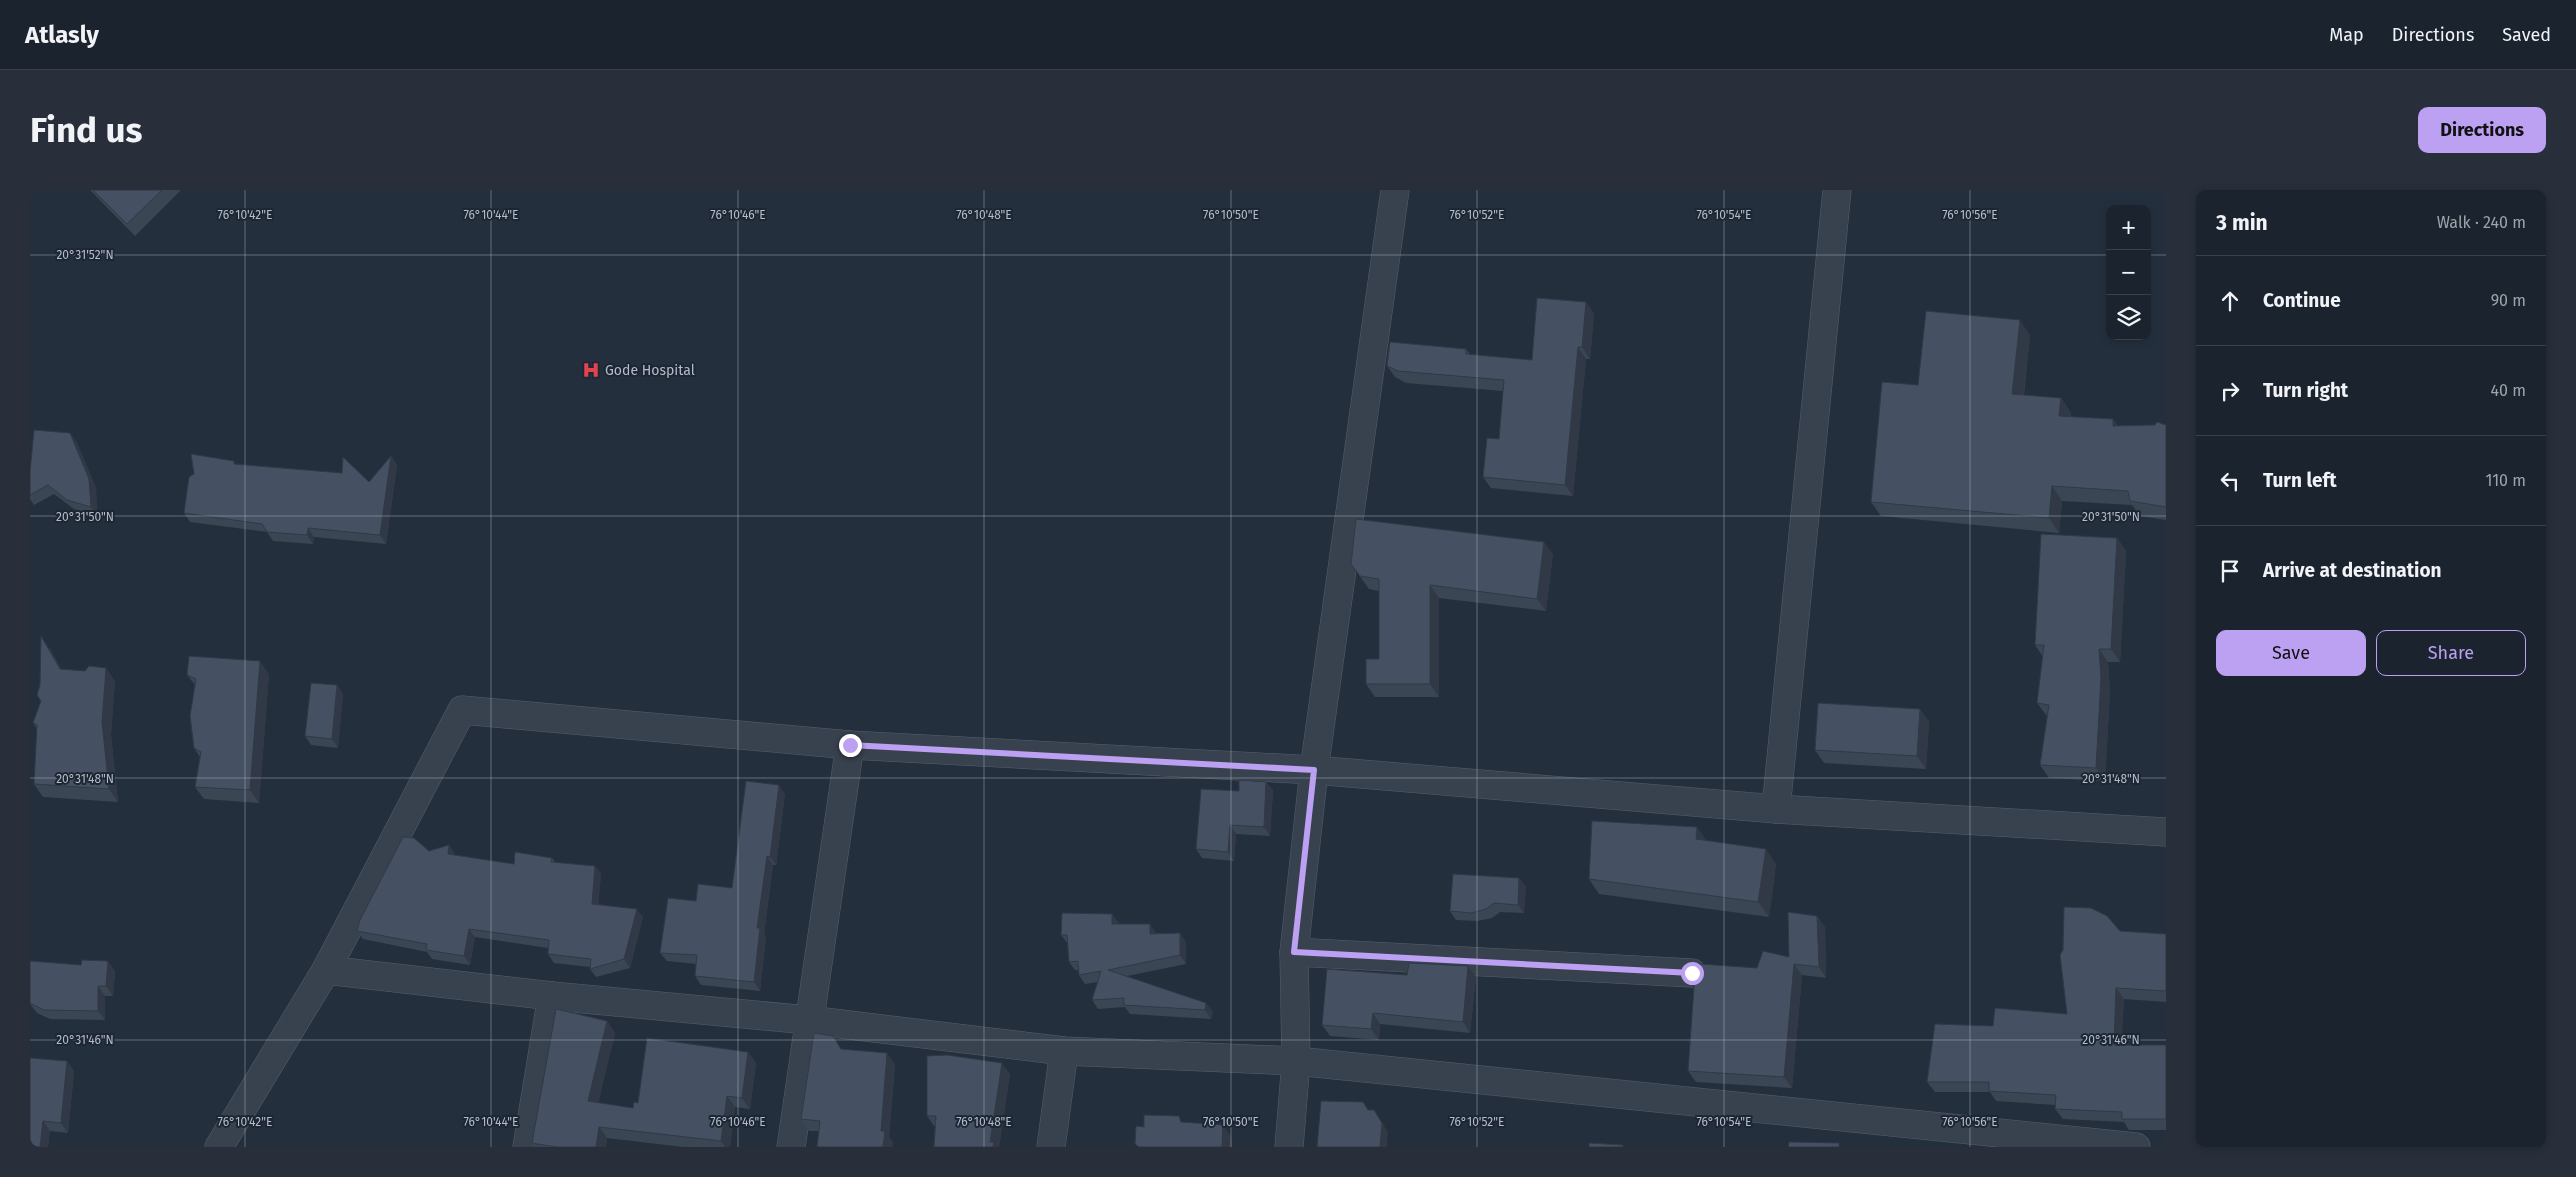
<!DOCTYPE html>
<html lang="en">
<head>
<meta charset="utf-8">
<style>
	body { margin:0; font-family:"Fira Sans",sans-serif; background:#282f3a; color:#f1f3f6 }
	.controls { position:absolute; right:15px; top:15px; display:grid; overflow:hidden; border-radius:10px; box-shadow:0 2px 8px #0003 }
	.controls button { width:45px; height:45px; display:grid; place-items:center; padding:0; border:0; border-bottom:1px solid #39404a; background:#1b232e; color:#f1f3f6; font:25px sans-serif }
	.stop { position:absolute; width:15px; height:15px; margin:-11px; border:4px solid #bca0f2; border-radius:50%; background:#fff }
	.stop.end { background:#bca0f2; border-color:#fff; box-shadow:0 1px 5px #0008 }
	.list { margin:0; padding:0; list-style:none }
	h2 { display:flex; justify-content:space-between; align-items:center; height:65px; margin:0; padding:0 20px; font-size:21px }
	h2 small { font-size:16px; font-weight:400; color:#a0a4aa }
	.list li { display:grid; grid-template-columns:32px 1fr auto; gap:15px; align-items:center; box-sizing:border-box; height:90px; padding:0 20px; border-top:1px solid #39404a }
	.list b { display:block; font-size:19px; white-space:nowrap }
	.list em { font-size:16px; font-style:normal; color:#a0a4aa }
	.actions { display:flex; gap:10px; padding:15px 20px }
	.actions a { flex:1; padding:11px 0; border:1px solid #bca0f2; border-radius:10px; text-align:center; font-size:18px; color:#bca0f2 }
	.actions .main { background:#bca0f2; color:#111 }
	.icon { flex:none; width:28px; height:28px; fill:none; stroke:currentColor; stroke-width:2; stroke-linecap:round; stroke-linejoin:round }
	.map { position:relative; flex:none; width:2136px; height:957px; overflow:hidden; border-radius:10px }
	header { display:flex; align-items:center; gap:30px; box-sizing:border-box; height:70px; padding:0 25px; background:#1b232e; border-bottom:1px solid #39404a }
	header strong { font-size:24px }
	nav { display:flex; gap:28px; margin-inline-start:auto; font-size:18px }
	.intro { display:flex; align-items:center; justify-content:space-between; box-sizing:border-box; height:120px; padding:0 30px }
	h1 { margin:0; font-size:35px }
	.button { padding:12px 22px; border-radius:10px; background:#bca0f2; color:#111; font-size:18px; font-weight:700 }
	main { display:flex; gap:30px; padding:0 30px }
	aside { flex:1; background:#1b232e; border-radius:10px; box-shadow:0 2px 8px #0003 }
	.map>svg:first-child { display:block }
	.lines { fill:none; stroke-linecap:round; stroke-linejoin:round }
	.minor-casing { stroke:#565f6c; stroke-width:29 }
	.tertiary-casing { stroke:#565f6c; stroke-width:29 }
	.minor { stroke:#38414e; stroke-width:28 }
	.tertiary { stroke:#38414e; stroke-width:28 }
	.wall { fill:#3b4654 }
	.shaded-wall { fill:#303945 }
	.building { fill:#455162; stroke:#303945 }
	.route { stroke:#bca0f2; stroke-width:6 }
	.ticks { fill:none; stroke:#b4bcc9; stroke-width:1; stroke-opacity:0.45 }
	.labels { text-anchor:middle; dominant-baseline:central; stroke-width:4; stroke-linejoin:round; paint-order:stroke }
	.poi-label { font-size:14px; fill:#b4bcc9; stroke:#1d2633; text-anchor:start }
	.ticks-label { font-size:12px; text-anchor:middle; fill:#b4bcc9; stroke:#1d2633; stroke-width:4; stroke-linejoin:round; paint-order:stroke }
</style>
</head>
<body>
<header>
<strong>Atlasly</strong>
<nav><a>Map</a><a>Directions</a><a>Saved</a></nav>
</header>
<div class="intro"><h1>Find us</h1><a class="button">Directions</a></div>
<main>
<div class="map">
<svg width="2136" height="957" viewBox="0 0 2136 957">
	<rect width="100%" height="100%" fill="#242f3e"/>
	<g class="lines">
		<g class="minor-casing">
			<g id="minor">
				<path d="M 1746,619 L 1807,0"/>
				<path d="M 1264,762 L 1662,783"/>
				<path d="M 497,957 L 522,806"/>
				<path d="M 761,957 L 820,555"/>
				<path d="M 1021,957 L 1034,861"/>
				<path d="M 1259,957 L 1266,871"/>
			</g>
		</g>
		<g class="tertiary-casing">
			<g id="tertiary">
				<path d="M 296,780 L 432,520 L 820,555 L 1284,580 L 1746,619 L 2136,642"/>
				<path d="M 1266,871 L 1264,762 L 1284,580 L 1365,0"/>
				<path d="M 189,957 L 296,780 L 522,806 L 778,830 L 1034,861 L 1266,871 L 2106,957"/>
			</g>
		</g>
		<use href="#minor" class="minor"/>
		<use href="#tertiary" class="tertiary"/>
	</g>
	<g class="wall">
		<path d="M 60,0 L 151,0 L 105,46 Z"/>
		<path d="M 1564,123 L 1560,169 L 1556,169 L 1543,306 L 1461,298 L 1453,287 L 1469,249 L 1473,201 L 1376,193 L 1365,187 L 1357,176 L 1436,159 L 1440,164 L 1502,170 Z"/>
		<path d="M 2000,145 L 1994,205 L 2031,208 L 2041,223 L 2040,227 L 2083,229 L 2088,236 L 2136,235 L 2136,330 L 2110,326 L 2102,315 L 2032,311 L 2029,343 L 1851,326 L 1841,312 L 1888,195 Z"/>
		<path d="M 46,251 L 66,298 L 67,326 L 44,319 L 24,304 L 4,315 L 0,309 L 0,282 Z"/>
		<path d="M 361,266 L 367,275 L 356,354 L 284,347 L 283,354 L 243,351 L 237,342 L 160,332 L 154,323 L 206,274 L 339,292 Z"/>
		<path d="M 2087,348 L 2096,361 L 2090,472 L 2078,472 L 2080,501 L 2075,591 L 2019,588 L 2010,575 L 2017,526 L 2007,513 L 2013,467 L 2005,455 Z"/>
		<path d="M 1523,364 L 1516,421 L 1409,408 L 1409,507 L 1345,507 L 1336,494 L 1349,469 L 1349,401 L 1339,399 L 1321,374 Z"/>
		<path d="M 20,459 L 31,479 L 85,491 L 81,545 L 88,612 L 13,607 L 4,594 L 7,539 L 3,533 L 11,511 Z"/>
		<path d="M 239,484 L 229,613 L 174,609 L 165,597 L 170,567 L 164,558 L 165,495 L 157,485 Z"/>
		<path d="M 307,495 L 313,504 L 308,558 L 281,555 L 275,546 Z"/>
		<path d="M 1890,519 L 1899,532 L 1896,579 L 1794,573 L 1785,560 Z"/>
		<path d="M 1243,600 L 1240,646 L 1206,644 L 1204,671 L 1172,668 L 1166,659 L 1209,601 Z"/>
		<path d="M 755,604 L 746,675 L 743,675 L 734,744 L 736,747 L 730,801 L 671,795 L 665,786 L 666,774 L 637,771 L 630,763 L 666,711 L 702,698 Z"/>
		<path d="M 1677,651 L 1746,674 L 1739,727 L 1569,704 L 1559,689 Z"/>
		<path d="M 419,655 L 425,665 L 484,674 L 522,668 L 526,673 L 565,676 L 571,684 L 568,714 L 613,727 L 600,778 L 566,787 L 560,779 L 560,777 L 524,773 L 518,764 L 518,758 L 445,747 L 440,775 L 402,769 L 397,762 L 333,749 L 327,741 L 399,661 Z"/>
		<path d="M 1489,688 L 1496,697 L 1494,723 L 1470,722 L 1462,728 L 1447,731 L 1426,730 L 1420,721 Z"/>
		<path d="M 1082,724 L 1089,734 L 1126,743 L 1156,752 L 1156,774 L 1097,786 L 1183,822 L 1181,829 L 1100,824 L 1095,817 L 1068,819 L 1062,810 L 1068,792 L 1055,794 L 1049,785 L 1049,780 L 1045,780 L 1039,772 L 1038,754 L 1031,745 Z"/>
		<path d="M 1787,726 L 1795,737 L 1796,788 L 1772,785 L 1762,898 L 1666,892 L 1658,881 L 1727,778 L 1759,767 Z"/>
		<path d="M 2136,744 L 2136,812 L 2094,809 L 2091,855 L 2136,855 L 2136,940 L 2099,940 L 2094,932 L 2033,929 L 2025,919 L 2026,915 L 1966,911 L 1960,902 L 1905,902 L 1897,892 L 1963,836 L 2037,824 Z"/>
		<path d="M 0,771 L 51,775 L 85,781 L 83,806 L 75,806 L 75,830 L 20,829 L 7,823 L 0,814 Z"/>
		<path d="M 1438,776 L 1446,787 L 1440,843 L 1350,834 L 1349,850 L 1300,846 L 1292,835 L 1377,785 Z"/>
		<path d="M 577,831 L 585,843 L 568,913 L 603,918 L 608,913 L 718,862 L 726,873 L 720,919 L 705,917 L 700,957 L 653,957 L 577,948 L 576,957 L 505,957 L 502,953 Z"/>
		<path d="M 812,859 L 865,874 L 859,947 L 863,952 L 862,957 L 787,957 L 789,941 L 779,941 L 771,929 Z"/>
		<path d="M 37,871 L 44,881 L 38,943 L 20,941 L 18,957 L 0,957 Z"/>
		<path d="M 980,884 L 969,957 L 904,957 L 905,937 L 897,926 Z"/>
	</g>
	<g class="shaded-wall">
		<path d="M 1556,112 L 1564,123 L 1560,169 L 1552,157 Z"/>
		<path d="M 1990,130 L 2000,145 L 1992,218 L 1982,204 Z"/>
		<path d="M 1548,157 L 1556,169 L 1543,306 L 1535,295 Z"/>
		<path d="M 2031,208 L 2041,223 L 2039,241 L 2029,226 Z"/>
		<path d="M 2083,229 L 2093,243 L 2083,236 Z"/>
		<path d="M 40,243 L 46,251 L 66,298 L 67,326 L 61,317 Z"/>
		<path d="M 361,266 L 367,275 L 356,354 L 350,345 Z"/>
		<path d="M 2022,296 L 2032,311 L 2029,343 L 2019,328 Z"/>
		<path d="M 278,338 L 284,347 L 283,354 L 277,345 Z"/>
		<path d="M 2087,348 L 2096,361 L 2090,472 L 2081,459 Z"/>
		<path d="M 1514,352 L 1523,364 L 1516,421 L 1507,409 Z"/>
		<path d="M 1400,395 L 1409,408 L 1409,507 L 1400,494 Z"/>
		<path d="M 11,446 L 20,459 L 39,492 L 30,479 Z"/>
		<path d="M 2069,459 L 2078,472 L 2080,501 L 2075,591 L 2066,578 Z"/>
		<path d="M 230,471 L 239,484 L 229,613 L 220,600 Z"/>
		<path d="M 76,478 L 85,491 L 81,545 L 88,612 L 79,599 L 72,532 Z"/>
		<path d="M 307,495 L 313,504 L 308,558 L 302,549 Z"/>
		<path d="M 1890,519 L 1899,532 L 1896,579 L 1887,566 Z"/>
		<path d="M 1236,592 L 1243,600 L 1240,646 L 1234,637 Z"/>
		<path d="M 749,595 L 755,604 L 746,675 L 740,667 Z"/>
		<path d="M 1200,635 L 1206,644 L 1204,671 L 1198,662 Z"/>
		<path d="M 1667,637 L 1677,651 L 1666,649 Z"/>
		<path d="M 419,655 L 425,664 L 424,672 L 418,664 Z"/>
		<path d="M 1736,659 L 1746,674 L 1739,727 L 1728,712 Z"/>
		<path d="M 737,666 L 743,675 L 734,744 L 736,747 L 730,801 L 724,792 L 727,738 Z"/>
		<path d="M 565,676 L 571,684 L 568,722 L 562,714 Z"/>
		<path d="M 1489,688 L 1496,697 L 1494,723 L 1488,715 Z"/>
		<path d="M 607,719 L 613,727 L 600,778 L 594,769 Z"/>
		<path d="M 1082,724 L 1089,733 L 1088,743 L 1082,734 Z"/>
		<path d="M 1787,726 L 1795,737 L 1796,788 L 1789,777 Z"/>
		<path d="M 1120,734 L 1126,743 L 1126,753 L 1120,744 Z"/>
		<path d="M 439,739 L 445,747 L 440,775 L 434,766 Z"/>
		<path d="M 1150,743 L 1156,752 L 1156,774 L 1150,765 Z"/>
		<path d="M 78,771 L 85,781 L 83,806 L 76,796 Z"/>
		<path d="M 1764,774 L 1772,785 L 1762,898 L 1754,887 Z"/>
		<path d="M 1438,776 L 1446,787 L 1440,843 L 1433,832 Z"/>
		<path d="M 68,796 L 75,806 L 75,830 L 68,821 Z"/>
		<path d="M 2086,798 L 2094,809 L 2091,866 L 2084,855 Z"/>
		<path d="M 1176,813 L 1183,822 L 1181,829 L 1175,820 Z"/>
		<path d="M 1343,823 L 1350,834 L 1349,850 L 1341,839 Z"/>
		<path d="M 577,831 L 585,843 L 566,923 L 558,911 Z"/>
		<path d="M 718,862 L 726,873 L 720,919 L 712,908 Z"/>
		<path d="M 857,863 L 865,874 L 859,947 L 863,952 L 862,957 L 853,957 L 851,941 Z"/>
		<path d="M 37,871 L 44,881 L 38,943 L 31,933 Z"/>
		<path d="M 972,873 L 980,884 L 969,957 L 963,957 L 960,952 Z"/>
		<path d="M 697,906 L 705,917 L 700,957 L 695,957 L 691,951 Z"/>
		<path d="M 1344,920 L 1358,942 L 1357,957 L 1350,957 Z"/>
		<path d="M 13,931 L 20,941 L 18,957 L 10,957 Z"/>
		<path d="M 1193,935 L 1202,948 L 1202,957 L 1192,957 Z"/>
		<path d="M 569,937 L 577,948 L 576,957 L 566,957 Z"/>
	</g>
	<g class="building">
		<path d="M 63,0 L 132,0 L 97,34 Z"/>
		<path d="M 1507,108 L 1556,112 L 1552,157 L 1548,157 L 1535,295 L 1453,287 L 1457,248 L 1469,249 L 1474,190 L 1368,181 L 1357,176 L 1360,152 L 1436,159 L 1436,164 L 1502,170 Z"/>
		<path d="M 1896,121 L 1990,130 L 1982,204 L 2031,208 L 2029,226 L 2083,229 L 2083,236 L 2125,235 L 2127,232 L 2136,235 L 2136,317 L 2100,311 L 2098,301 L 2022,296 L 2019,328 L 1841,312 L 1852,192 L 1888,195 Z"/>
		<path d="M 4,240 L 40,243 L 59,289 L 61,317 L 37,310 L 18,295 L 0,305 L 0,282 Z"/>
		<path d="M 161,264 L 204,271 L 204,274 L 312,283 L 313,267 L 339,292 L 361,266 L 350,345 L 278,338 L 277,345 L 237,342 L 232,334 L 154,323 L 159,287 L 164,284 Z"/>
		<path d="M 1326,329 L 1514,352 L 1507,409 L 1400,395 L 1400,494 L 1336,494 L 1336,469 L 1349,469 L 1349,389 L 1330,386 L 1321,374 Z"/>
		<path d="M 2011,344 L 2087,348 L 2081,459 L 2069,459 L 2071,488 L 2066,578 L 2010,575 L 2019,515 L 2007,513 L 2014,455 L 2005,455 Z"/>
		<path d="M 11,446 L 30,479 L 55,481 L 59,476 L 76,478 L 72,532 L 79,599 L 4,594 L 7,535 L 3,533 L 11,511 L 7,505 L 10,495 Z"/>
		<path d="M 159,466 L 230,471 L 220,600 L 165,597 L 171,562 L 164,558 L 160,526 L 166,489 L 157,485 Z"/>
		<path d="M 281,493 L 307,495 L 302,549 L 275,546 Z"/>
		<path d="M 1788,513 L 1890,519 L 1887,566 L 1785,560 Z"/>
		<path d="M 1209,590 L 1236,592 L 1234,637 L 1200,635 L 1198,662 L 1166,659 L 1171,599 L 1209,601 Z"/>
		<path d="M 716,591 L 749,595 L 740,667 L 737,666 L 727,738 L 730,738 L 724,792 L 665,786 L 667,765 L 630,763 L 638,708 L 666,711 L 668,694 L 702,698 Z"/>
		<path d="M 1562,631 L 1667,637 L 1666,649 L 1736,659 L 1728,712 L 1559,689 Z"/>
		<path d="M 373,647 L 384,648 L 399,661 L 419,655 L 418,664 L 484,674 L 485,662 L 522,668 L 521,672 L 565,676 L 562,714 L 607,719 L 594,769 L 560,779 L 561,769 L 518,764 L 519,750 L 439,739 L 434,766 L 396,760 L 397,754 L 327,741 L 330,730 Z"/>
		<path d="M 1423,684 L 1489,688 L 1488,715 L 1464,713 L 1456,719 L 1441,723 L 1420,721 Z"/>
		<path d="M 2034,717 L 2061,718 L 2077,726 L 2090,741 L 2136,744 L 2136,801 L 2086,798 L 2084,855 L 2136,855 L 2136,929 L 2092,929 L 2092,922 L 2025,919 L 2026,905 L 1959,901 L 1959,892 L 1897,892 L 1905,834 L 1963,836 L 1965,818 L 2037,824 L 2030,765 L 2033,760 Z"/>
		<path d="M 1758,722 L 1787,726 L 1789,777 L 1764,774 L 1754,887 L 1658,881 L 1665,783 L 1670,774 L 1727,778 L 1733,761 L 1759,767 Z"/>
		<path d="M 1032,723 L 1082,724 L 1082,734 L 1120,734 L 1120,744 L 1150,743 L 1150,765 L 1078,780 L 1176,813 L 1175,820 L 1094,815 L 1094,808 L 1062,810 L 1071,781 L 1049,785 L 1048,771 L 1039,772 L 1037,745 L 1031,745 Z"/>
		<path d="M 52,770 L 78,771 L 76,796 L 68,796 L 68,821 L 14,820 L 0,813 L 0,771 L 51,775 Z"/>
		<path d="M 1379,773 L 1438,776 L 1433,832 L 1343,823 L 1341,839 L 1292,835 L 1297,779 L 1377,785 Z"/>
		<path d="M 526,819 L 577,831 L 558,911 L 603,918 L 604,912 L 608,913 L 617,848 L 718,862 L 712,908 L 697,906 L 691,951 L 569,937 L 566,957 L 526,957 L 502,953 Z"/>
		<path d="M 784,843 L 803,846 L 811,859 L 857,863 L 851,941 L 855,941 L 853,957 L 787,957 L 790,931 L 771,929 Z"/>
		<path d="M 917,865 L 972,873 L 960,952 L 964,952 L 963,957 L 904,957 L 906,926 L 897,926 L 897,866 Z"/>
		<path d="M 0,868 L 37,871 L 31,933 L 13,931 L 10,957 L 0,957 Z"/>
		<path d="M 1291,911 L 1333,912 L 1338,920 L 1344,920 L 1352,933 L 1350,957 L 1287,957 Z"/>
		<path d="M 1114,925 L 1149,926 L 1151,932 L 1193,935 L 1192,957 L 1109,957 L 1105,954 L 1106,936 L 1114,937 Z"/>
		<path d="M 1759,952 L 1809,953 L 1809,957 L 1758,957 Z"/>
		<path d="M 1559,953 L 1593,955 L 1593,957 L 1559,957 Z"/>
	</g>
	<g class="lines">
		<path class="route" d="M 820,555 L 1284,580 L 1264,762 L 1662,783"/>
	</g>
	<path class="ticks" d="M 215,0 L 215,957M 461,0 L 461,957M 708,0 L 708,957M 954,0 L 954,957M 1201,0 L 1201,957M 1447,0 L 1447,957M 1694,0 L 1694,957M 1940,0 L 1940,957M 0,65 L 2080,65M 2117,65 L 2136,65M 0,326 L 2136,326M 0,588 L 2136,588M 0,850 L 2136,850"/>
	<defs>
		<g id="hospital-bare" transform="scale(1.35)"><path d="M-5-5h3v3.5h4V-5h3V5h-3V1.5h-4V5h-3Z" fill="#e0444e" stroke="#1d2633" stroke-width="2.5" paint-order="stroke"/></g>
	</defs>
	<g fill-rule="evenodd">
		<use href="#hospital-bare" x="561" y="180"/>
	</g>
	<g class="labels">
		<g class="poi-label">
			<text x="575" y="180">Gode Hospital</text>
		</g>
	</g>
	<g class="ticks-label">
		<text x="215" y="29">76°10'42"E</text>
		<text x="461" y="29">76°10'44"E</text>
		<text x="708" y="29">76°10'46"E</text>
		<text x="954" y="29">76°10'48"E</text>
		<text x="1201" y="29">76°10'50"E</text>
		<text x="1447" y="29">76°10'52"E</text>
		<text x="1694" y="29">76°10'54"E</text>
		<text x="1940" y="29">76°10'56"E</text>
		<text x="55" y="69">20°31'52"N</text>
		<text x="55" y="331">20°31'50"N</text>
		<text x="2081" y="331">20°31'50"N</text>
		<text x="55" y="593">20°31'48"N</text>
		<text x="2081" y="593">20°31'48"N</text>
		<text x="55" y="854">20°31'46"N</text>
		<text x="2081" y="854">20°31'46"N</text>
		<text x="215" y="936">76°10'42"E</text>
		<text x="461" y="936">76°10'44"E</text>
		<text x="708" y="936">76°10'46"E</text>
		<text x="954" y="936">76°10'48"E</text>
		<text x="1201" y="936">76°10'50"E</text>
		<text x="1447" y="936">76°10'52"E</text>
		<text x="1694" y="936">76°10'54"E</text>
		<text x="1940" y="936">76°10'56"E</text>
	</g>
</svg>
<div class="controls">
<button>+</button>
<button>−</button>
<button><svg class="icon" aria-label="layers" viewBox="0 0 24 24"><path d="M12 4l9 5-9 5-9-5zM3 14l9 5 9-5"/></svg></button>
</div>
<div class="stop" style="left:1662px;top:783px"></div>
<div class="stop end" style="left:820px;top:555px"></div>
</div>
<aside>
<h2>3 min<small>Walk · 240 m</small></h2>
<ul class="list">
<li><svg class="icon" aria-label="ahead" viewBox="0 0 24 24"><path d="M12 20V5M6 11l6-6 6 6"/></svg><div><b>Continue</b></div><em>90 m</em></li>
<li><svg class="icon" aria-label="right" viewBox="0 0 24 24"><path d="M7 20v-9h11M14 6l5 5-5 5"/></svg><div><b>Turn right</b></div><em>40 m</em></li>
<li><svg class="icon" aria-label="left" viewBox="0 0 24 24"><path d="M17 20v-9H6M10 6l-5 5 5 5"/></svg><div><b>Turn left</b></div><em>110 m</em></li>
<li><svg class="icon" aria-label="arrive" viewBox="0 0 24 24"><path d="M6 21V4h12l-3 4 3 4H6"/></svg><div><b>Arrive at destination</b></div></li>
</ul>
<div class="actions"><a class="main">Save</a><a>Share</a></div>
</aside>
</main>
</body>
</html>
